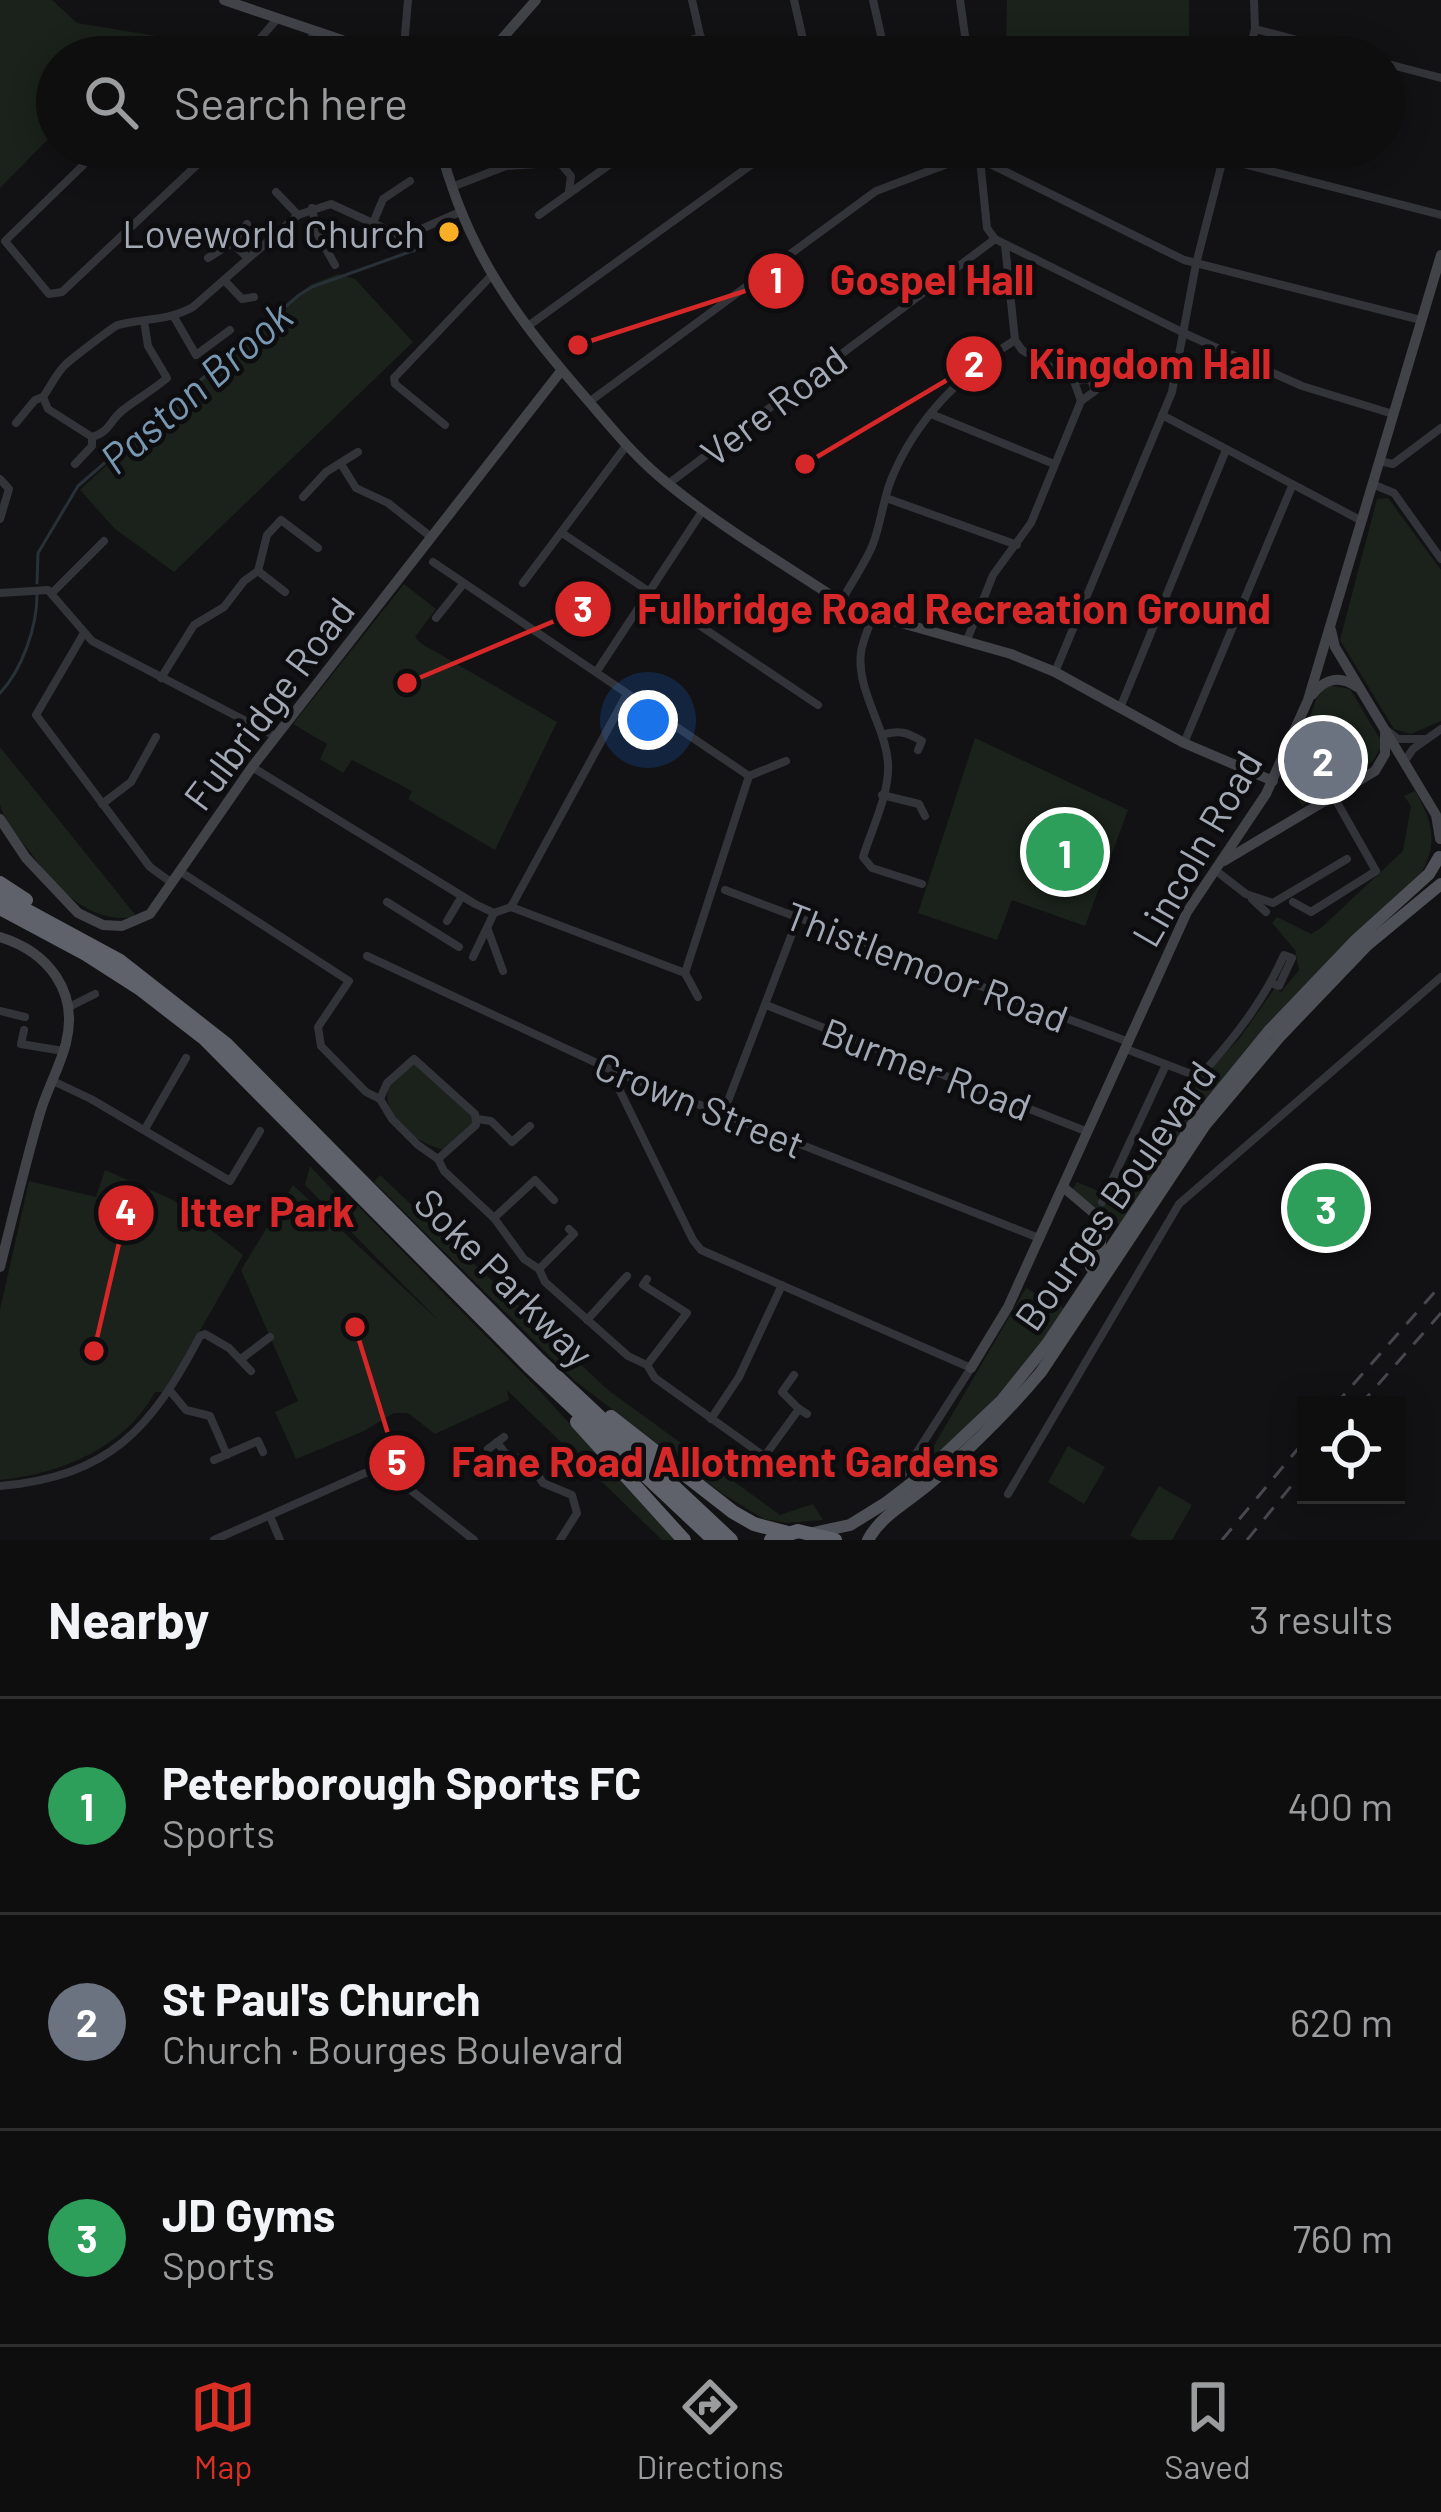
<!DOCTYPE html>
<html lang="en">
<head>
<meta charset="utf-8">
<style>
	body { margin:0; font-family:Barlow,sans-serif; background:#171718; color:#f1f3f6 }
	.controls { position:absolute; right:36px; bottom:36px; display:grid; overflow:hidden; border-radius:0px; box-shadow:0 6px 30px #0003 }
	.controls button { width:108px; height:108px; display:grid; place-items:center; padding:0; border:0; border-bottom:3px solid #2e2e2f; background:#0e0e0f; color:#f1f3f6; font:60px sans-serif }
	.you { position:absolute; left:648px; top:720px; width:42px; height:42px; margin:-30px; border:9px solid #fff; border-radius:50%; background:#1a73e8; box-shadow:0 0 0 18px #1a73e833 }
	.badge { display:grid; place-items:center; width:78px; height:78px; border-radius:50%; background:#d93025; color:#fff; font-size:39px; font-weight:700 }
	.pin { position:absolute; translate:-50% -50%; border:6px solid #fff; box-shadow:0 3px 12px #0006 }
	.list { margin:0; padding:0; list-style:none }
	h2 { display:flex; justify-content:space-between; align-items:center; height:156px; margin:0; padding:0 48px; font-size:51px }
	h2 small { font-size:39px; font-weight:400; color:#9b9c9e }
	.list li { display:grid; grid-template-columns:78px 1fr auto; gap:36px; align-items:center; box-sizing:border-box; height:216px; padding:0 48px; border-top:3px solid #2e2e2f }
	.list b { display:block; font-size:45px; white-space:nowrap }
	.list p { margin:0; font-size:39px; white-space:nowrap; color:#9b9c9e }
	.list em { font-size:39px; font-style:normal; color:#9b9c9e }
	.icon { flex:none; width:66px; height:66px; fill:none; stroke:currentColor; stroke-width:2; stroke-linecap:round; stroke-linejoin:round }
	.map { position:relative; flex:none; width:1441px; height:1540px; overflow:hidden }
	.search { position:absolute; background:#0e0e0f; box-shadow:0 6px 30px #0003; left:36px; right:36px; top:36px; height:132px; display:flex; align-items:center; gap:30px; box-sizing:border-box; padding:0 42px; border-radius:66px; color:#9b9c9e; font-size:45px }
	.sheet { height:804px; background:#0e0e0f }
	nav { display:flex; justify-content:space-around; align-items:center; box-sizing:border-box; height:168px; border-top:3px solid #2e2e2f; background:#0e0e0f; font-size:33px; color:#9b9c9e }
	nav a { display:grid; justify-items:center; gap:6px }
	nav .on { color:#d93025 }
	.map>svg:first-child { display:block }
	.green { fill:#1a221b }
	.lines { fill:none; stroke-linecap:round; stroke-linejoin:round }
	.stream { stroke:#283138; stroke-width:3 }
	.street { stroke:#333439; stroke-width:8 }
	.secondary { stroke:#414349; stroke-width:10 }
	.primary { stroke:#4f5158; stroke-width:12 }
	.highway { stroke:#5f626a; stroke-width:14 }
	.rail { stroke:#46484e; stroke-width:3; stroke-dasharray:15 12; stroke-linecap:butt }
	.poi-dot { fill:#f8af26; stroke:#0d0d0f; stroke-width:4.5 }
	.labels { text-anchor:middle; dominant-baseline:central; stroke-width:9; stroke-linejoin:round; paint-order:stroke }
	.poi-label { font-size:39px; fill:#a3a9b5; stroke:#0d0d0f; text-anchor:end }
	.street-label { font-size:39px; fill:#a3a9b5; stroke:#0d0d0f }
	.water-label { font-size:42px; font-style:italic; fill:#7898b2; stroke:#0d0d0f }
	.leader { fill:none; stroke:#d62828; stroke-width:4.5 }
	.callout-dot { fill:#d62828; stroke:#0d0d0f; stroke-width:4.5 }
	.mark-label { font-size:36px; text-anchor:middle; font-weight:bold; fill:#fff }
	.callout-label { font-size:42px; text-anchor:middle; font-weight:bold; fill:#d62828; stroke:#0d0d0f; stroke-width:9; stroke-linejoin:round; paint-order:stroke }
</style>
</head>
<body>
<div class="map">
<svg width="1441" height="1540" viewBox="0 0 1441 1540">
	<rect width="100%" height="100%" fill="#121214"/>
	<g class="green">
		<path d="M 0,0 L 52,0 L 77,23 L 156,36 L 136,57 L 57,57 L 57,130 L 0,188 Z"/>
		<path d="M 1007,0 L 1189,0 L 1189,57 L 1054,57 L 1006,44 Z"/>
		<path d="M 338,274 L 355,279 L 413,342 L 174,572 L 114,528 L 80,490 L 245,336 L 310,285 Z"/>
		<path d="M 1388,498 L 1441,570 L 1441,721 L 1411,734 L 1394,729 L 1340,640 L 1377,499 Z"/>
		<path d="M 404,584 L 436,609 L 415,637 L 422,644 L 557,722 L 495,850 L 408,799 L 412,791 L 352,760 L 343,773 L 320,759 L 327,744 L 293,724 Z"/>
		<path d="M 1328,685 L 1350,689 L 1383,744 L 1372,762 L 1302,806 L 1287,781 L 1317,697 Z"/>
		<path d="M 975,738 L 1128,810 L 1085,926 L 1012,900 L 997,940 L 918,913 Z"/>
		<path d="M 0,747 L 137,917 C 88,925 57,888 30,852 C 19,838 4,822 0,804 C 0,787 0,764 0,747 Z"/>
		<path d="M 1415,791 C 1435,825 1439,849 1415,882 L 1190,1122 L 1120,1225 L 1072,1190 L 1077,1182 L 1101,1192 L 1098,1200 L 1113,1207 L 1127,1182 L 1133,1183 C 1148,1154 1169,1133 1182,1103 L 1189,1104 L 1197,1082 L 1239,1039 L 1275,988 L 1281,992 L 1299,970 L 1295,950 L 1272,923 L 1277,917 L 1311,934 L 1321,928 L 1403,851 L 1411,806 L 1404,796 Z"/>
		<path d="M 417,1062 L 472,1117 L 472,1125 L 445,1150 C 401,1141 356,1087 417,1062 Z"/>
		<path d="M 310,1166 L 351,1210 L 357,1205 L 537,1388 L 676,1540 L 662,1540 L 507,1390 L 509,1400 L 435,1434 L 408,1413 L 394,1413 L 364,1431 L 296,1459 L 275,1412 L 298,1401 L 241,1270 L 293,1185 L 440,1322 L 305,1185 Z"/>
		<path d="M 105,1170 L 173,1200 L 243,1255 L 165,1392 L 155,1392 C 125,1448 60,1474 0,1480 L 0,1310 L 29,1181 L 96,1197 Z"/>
		<path d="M 380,1175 L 608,1390 L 780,1515 L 813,1504 L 823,1520 L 787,1523 L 764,1519 L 723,1494 L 575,1381 L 374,1182 Z"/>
		<path d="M 1026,1288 L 1064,1308 L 1045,1340 L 1006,1388 L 929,1464 L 925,1461 Z"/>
		<path d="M 1068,1446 L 1105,1467 L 1084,1504 L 1048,1482 Z"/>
		<path d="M 1159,1486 L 1192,1505 L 1172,1540 L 1138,1540 L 1130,1535 Z"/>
	</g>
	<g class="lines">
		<g class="stream">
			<path d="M 37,583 L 38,553 L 78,486 L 299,295 L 312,287 L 415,250"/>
			<path d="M 0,693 C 22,670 37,627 37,595"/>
		</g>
		<g class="street">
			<path d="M 692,0 L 705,57"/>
			<path d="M 794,0 L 807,57"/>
			<path d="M 873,0 L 886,57"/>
			<path d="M 960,0 L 968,57"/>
			<path d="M 1255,29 L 1362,57"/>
			<path d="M 244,57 L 278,18"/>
			<path d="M 309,57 L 313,30"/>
			<path d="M 397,57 L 404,47 L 408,0"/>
			<path d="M 629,57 L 701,37"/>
			<path d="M 1248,57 L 1255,29 L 1254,0"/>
			<path d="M 1384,63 L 1441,78"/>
			<path d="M 102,147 L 5,241 L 49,294 L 62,292 L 216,147"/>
			<path d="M 349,147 L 356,150"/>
			<path d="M 1177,147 L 1441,215"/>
			<path d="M 336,150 L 337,147"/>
			<path d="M 980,159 L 1184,260 L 1421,320"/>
			<path d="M 980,159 L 987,228 L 995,239"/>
			<path d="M 560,163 L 571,176 L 569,191"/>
			<path d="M 452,187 L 506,166 L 612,159 L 629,147"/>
			<path d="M 276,192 L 298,215"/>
			<path d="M 312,208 L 317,233 L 335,265"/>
			<path d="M 539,215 L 609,165 L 612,159"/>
			<path d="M 373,223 L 383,199 L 410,181"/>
			<path d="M 247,224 L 232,243 L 248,258"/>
			<path d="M 1005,245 L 1015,340 L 1022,350 L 1074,381 L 1081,401 L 1095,391 L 1091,379 L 1074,381"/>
			<path d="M 208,258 L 232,243"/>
			<path d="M 224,280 L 242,299 L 254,297"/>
			<path d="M 174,317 L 196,355 L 230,330"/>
			<path d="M 144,321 L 148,346 L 167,378 C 153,390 137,399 123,410 C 109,421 110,432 92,437 L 48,409 L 43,397 C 50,387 56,374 65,365 C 70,360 114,326 118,325 C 144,318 168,321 193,307 L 298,215 L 331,204 L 403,237 L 460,212"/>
			<path d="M 528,326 L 762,157 L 790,147"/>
			<path d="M 589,402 L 876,191 L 979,152"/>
			<path d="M 931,414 L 1054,464"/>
			<path d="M 1162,415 L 1360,520"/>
			<path d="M 16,423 L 35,400 L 43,397"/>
			<path d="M 445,425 L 395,384 L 394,378 L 490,277"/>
			<path d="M 1379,461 L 1393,464 L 1441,428"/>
			<path d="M 75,464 L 92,446 L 92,437"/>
			<path d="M 341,464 L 356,488 L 388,503 L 431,537"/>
			<path d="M 0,479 L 9,489 L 0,519"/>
			<path d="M 668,484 L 995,239 L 1186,334 L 1302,386 L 1393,414"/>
			<path d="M 1372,484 L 1394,493 L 1441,559"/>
			<path d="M 303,497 L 326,472 L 358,452"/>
			<path d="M 886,498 L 1017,545"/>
			<path d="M 562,533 L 818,705"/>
			<path d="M 433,562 L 749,776"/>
			<path d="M 258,571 L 285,592"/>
			<path d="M 523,583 L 626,446"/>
			<path d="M 0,593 L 48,590 L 92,641 L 275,736"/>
			<path d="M 52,593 L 104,541"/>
			<path d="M 841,602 C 851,583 865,564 873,544 C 881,523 883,500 891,480 C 915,420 962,373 1015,340"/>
			<path d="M 873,615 C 869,627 863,640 861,652 C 856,690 885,725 888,763 C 890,793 872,828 863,857 L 872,868 L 922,884"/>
			<path d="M 436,618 L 464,583"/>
			<path d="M 84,633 L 36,715 L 150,867 L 172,883"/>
			<path d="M 967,640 L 993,575 L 1031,523 L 1081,401"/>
			<path d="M 597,671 L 703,510"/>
			<path d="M 1055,672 L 1172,392 L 1196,264 L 1226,147"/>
			<path d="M 161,678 L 194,625 L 224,607 L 244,581 L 258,571 L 267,535 L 281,520 L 318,548"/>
			<path d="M 1120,708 L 1226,450"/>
			<path d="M 1388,731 L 1398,739 L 1424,739"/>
			<path d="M 885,734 C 901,730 908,733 922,741 L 918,750"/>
			<path d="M 1184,743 L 1292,486"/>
			<path d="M 1404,762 L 1413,749 L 1441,729"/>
			<path d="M 252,767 L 475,904 L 494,913 L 511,907"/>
			<path d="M 749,776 L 786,761"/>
			<path d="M 882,795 L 919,804 L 925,816"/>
			<path d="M 102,804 L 131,782 L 156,737"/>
			<path d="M 1215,870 L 1246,894 L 1273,903 L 1347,859"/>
			<path d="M 181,872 L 349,981 L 318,1027 L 321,1046 L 366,1092 L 380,1099 L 392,1119 L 418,1145 L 438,1159 L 444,1171 L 494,1218 L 524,1259 L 539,1269 L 545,1282 L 628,1356 L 647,1365 L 655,1378 L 775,1464"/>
			<path d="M 725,890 L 1129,1042"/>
			<path d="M 1252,899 L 1266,912"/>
			<path d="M 387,902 L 459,947"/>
			<path d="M 1293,902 L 1311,912 L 1376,871 L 1334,797"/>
			<path d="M 511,907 L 627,694"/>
			<path d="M 511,907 L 685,973"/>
			<path d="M 447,921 L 462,896"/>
			<path d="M 488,930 L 503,971"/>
			<path d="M 367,956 L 616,1072 L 1039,1238"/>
			<path d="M 473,957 L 494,913"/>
			<path d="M 685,973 L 749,776"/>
			<path d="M 685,973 L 698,997"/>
			<path d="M 766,1005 L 1088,1132"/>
			<path d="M 69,1007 L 95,994"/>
			<path d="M 0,1011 L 25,1017"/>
			<path d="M 24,1030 L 21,1044 L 63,1051"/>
			<path d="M 1126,1049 L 1199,1077 C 1233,1040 1263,1002 1284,955 L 1292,958 L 1279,986 L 1271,983"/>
			<path d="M 616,1072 L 617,1085 L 693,1240 L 701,1250 L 971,1368 L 903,1474"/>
			<path d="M 53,1081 L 91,1099 L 230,1181 L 260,1131"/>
			<path d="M 380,1099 L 387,1083 L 414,1059 L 475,1114 L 476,1125 L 438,1159"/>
			<path d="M 723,1114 L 798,918"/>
			<path d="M 477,1119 L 491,1121 L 512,1142 L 530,1126"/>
			<path d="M 145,1129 L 186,1058"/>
			<path d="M 1102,1202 L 1165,1067"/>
			<path d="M 494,1218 L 535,1180 L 554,1200"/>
			<path d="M 539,1269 L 574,1234 L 569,1229"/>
			<path d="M 587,1320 L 627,1276"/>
			<path d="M 241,1359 L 270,1337"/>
			<path d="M 647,1365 L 687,1313 L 643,1285 L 647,1279"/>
			<path d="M 794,1375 L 782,1392 L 799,1409"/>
			<path d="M 171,1392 L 186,1410 L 210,1416 L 227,1455"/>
			<path d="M 711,1419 L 739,1377 L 782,1285"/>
			<path d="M 497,1442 L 505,1453 L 531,1464 L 543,1483 L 572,1495 L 577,1513 L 560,1540"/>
			<path d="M 488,1449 L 504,1437"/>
			<path d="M 764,1457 L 799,1409 L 807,1414"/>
			<path d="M 214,1460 L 258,1441 L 263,1452"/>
			<path d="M 0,1486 C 110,1476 151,1429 200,1336 L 205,1334 L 229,1348 L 251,1371"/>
			<path d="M 1008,1494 L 1179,1204 L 1441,977"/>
			<path d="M 270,1516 L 280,1540"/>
			<path d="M 214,1540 L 365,1473 L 384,1469 L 474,1540"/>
		</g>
		<g class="secondary">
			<path d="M 224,0 L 342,40 L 359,57"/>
			<path d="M 486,57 L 536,0"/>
			<path d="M 440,147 C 468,256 519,321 591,404 C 615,432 638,460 667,483 C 721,527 782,563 841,602 L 873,615 L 1011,654 L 1055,672 L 1184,743 L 1273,781"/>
			<path d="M 1331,630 L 1335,647 L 1436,815 L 1440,839"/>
			<path d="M 1312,695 C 1325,678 1340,675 1357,687"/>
			<path d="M 0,819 L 26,858 L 78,913 L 103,925 L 122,926 L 150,914 L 252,767 L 561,371"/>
			<path d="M 1224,861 L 1375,771 L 1385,754 L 1385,734"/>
			<path d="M 0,937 C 48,952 79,991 66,1043 C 60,1067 47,1089 40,1113 C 25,1164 13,1216 0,1267"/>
			<path d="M 1063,1187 L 1101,1219"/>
			<path d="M 971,1368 L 1008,1307 L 1187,912 L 1266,794 L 1308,700 L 1441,255"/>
		</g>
		<g class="primary">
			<path d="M 1091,1267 L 1100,1243 L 1101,1219"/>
			<path d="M 813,1533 L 850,1525 L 887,1502 L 926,1472 L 1002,1400 L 1047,1344 L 1194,1123 L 1269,1031 L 1356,940 L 1429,874 L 1439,857"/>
			<path d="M 868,1540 C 882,1513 914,1499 936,1478 C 974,1445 1009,1410 1041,1372 L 1205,1125 L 1280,1036 L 1367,945 L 1441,884"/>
		</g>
		<g class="highway">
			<path d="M 0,883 L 26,900"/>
			<path d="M 0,896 L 120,961 L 226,1044 L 537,1358 L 731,1540"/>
			<path d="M 0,908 L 86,954 L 139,988 L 205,1039 L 531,1368 L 714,1540"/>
			<path d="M 611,1417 L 733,1512 L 754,1524 L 788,1533"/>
			<path d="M 577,1422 L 684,1540"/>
			<path d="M 771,1540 L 798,1531 L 835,1540"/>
		</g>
		<g class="rail">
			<path d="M 1335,1405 L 1441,1285"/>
			<path d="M 1360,1405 L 1441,1313"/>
			<path d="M 1222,1540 L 1306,1439"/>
			<path d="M 1247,1540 L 1306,1468"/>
		</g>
	</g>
	<circle class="poi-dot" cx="449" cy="232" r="12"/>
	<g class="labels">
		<g class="poi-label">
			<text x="425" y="232">Loveworld Church</text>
		</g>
		<g class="street-label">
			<text transform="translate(773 405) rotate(-37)">Vere Road</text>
			<text transform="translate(268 703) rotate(-53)">Fulbridge Road</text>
			<text transform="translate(1196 848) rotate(-60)">Lincoln Road</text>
			<text transform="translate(927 966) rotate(21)">Thistlemoor Road</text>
			<text transform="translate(927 1068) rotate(21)">Burmer Road</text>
			<text transform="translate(700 1104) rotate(22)">Crown Street</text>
			<text transform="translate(1114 1195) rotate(-55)">Bourges Boulevard</text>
			<text transform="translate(505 1277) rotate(45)">Soke Parkway</text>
		</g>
		<g class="water-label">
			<text transform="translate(195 386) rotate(-41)">Paston Brook</text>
		</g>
	</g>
	<path class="leader" d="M578 345L776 281M805 464L974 364M407 683L583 609M94 1351L126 1213M355 1327L397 1463"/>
	<g class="callout-dot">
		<circle cx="578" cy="345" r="12"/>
		<circle cx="805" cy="464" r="12"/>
		<circle cx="407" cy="683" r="12"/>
		<circle cx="94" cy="1351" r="12"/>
		<circle cx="355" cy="1327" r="12"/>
		<circle cx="776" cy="281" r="30"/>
		<circle cx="974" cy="364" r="30"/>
		<circle cx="583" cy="609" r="30"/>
		<circle cx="126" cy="1213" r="30"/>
		<circle cx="397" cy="1463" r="30"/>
	</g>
	<g class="mark-label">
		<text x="776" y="293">1</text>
		<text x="974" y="377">2</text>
		<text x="583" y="622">3</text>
		<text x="126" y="1225">4</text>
		<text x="397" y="1475">5</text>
	</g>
	<g class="callout-label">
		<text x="932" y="295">Gospel Hall</text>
		<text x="1150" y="379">Kingdom Hall</text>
		<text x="954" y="624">Fulbridge Road Recreation Ground</text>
		<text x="267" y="1227">Itter Park</text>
		<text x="725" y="1477">Fane Road Allotment Gardens</text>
	</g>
</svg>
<div class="controls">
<button><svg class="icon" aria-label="locate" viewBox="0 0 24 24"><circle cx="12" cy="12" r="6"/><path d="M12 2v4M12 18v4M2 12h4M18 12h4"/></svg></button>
</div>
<div class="you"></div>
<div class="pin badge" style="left:1065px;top:852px;background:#2e9e5b">1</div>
<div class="pin badge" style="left:1323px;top:760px;background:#6b7280">2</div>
<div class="pin badge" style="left:1326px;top:1208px;background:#2e9e5b">3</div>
<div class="search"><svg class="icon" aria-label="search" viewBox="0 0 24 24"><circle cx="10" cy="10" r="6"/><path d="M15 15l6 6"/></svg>Search here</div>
</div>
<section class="sheet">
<h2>Nearby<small>3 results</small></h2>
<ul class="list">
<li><span class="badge" style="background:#2e9e5b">1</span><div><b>Peterborough Sports FC</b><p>Sports</p></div><em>400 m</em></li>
<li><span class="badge" style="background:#6b7280">2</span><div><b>St Paul's Church</b><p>Church · Bourges Boulevard</p></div><em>620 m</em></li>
<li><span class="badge" style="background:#2e9e5b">3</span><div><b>JD Gyms</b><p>Sports</p></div><em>760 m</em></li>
</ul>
</section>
<nav>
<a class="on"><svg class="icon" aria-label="map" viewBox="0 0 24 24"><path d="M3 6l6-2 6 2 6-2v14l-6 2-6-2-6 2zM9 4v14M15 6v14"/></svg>Map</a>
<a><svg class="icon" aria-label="directions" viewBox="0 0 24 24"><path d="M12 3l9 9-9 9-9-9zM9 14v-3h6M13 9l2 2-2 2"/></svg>Directions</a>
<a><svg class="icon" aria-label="saved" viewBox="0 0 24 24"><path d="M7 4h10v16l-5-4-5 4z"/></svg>Saved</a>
</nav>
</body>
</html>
